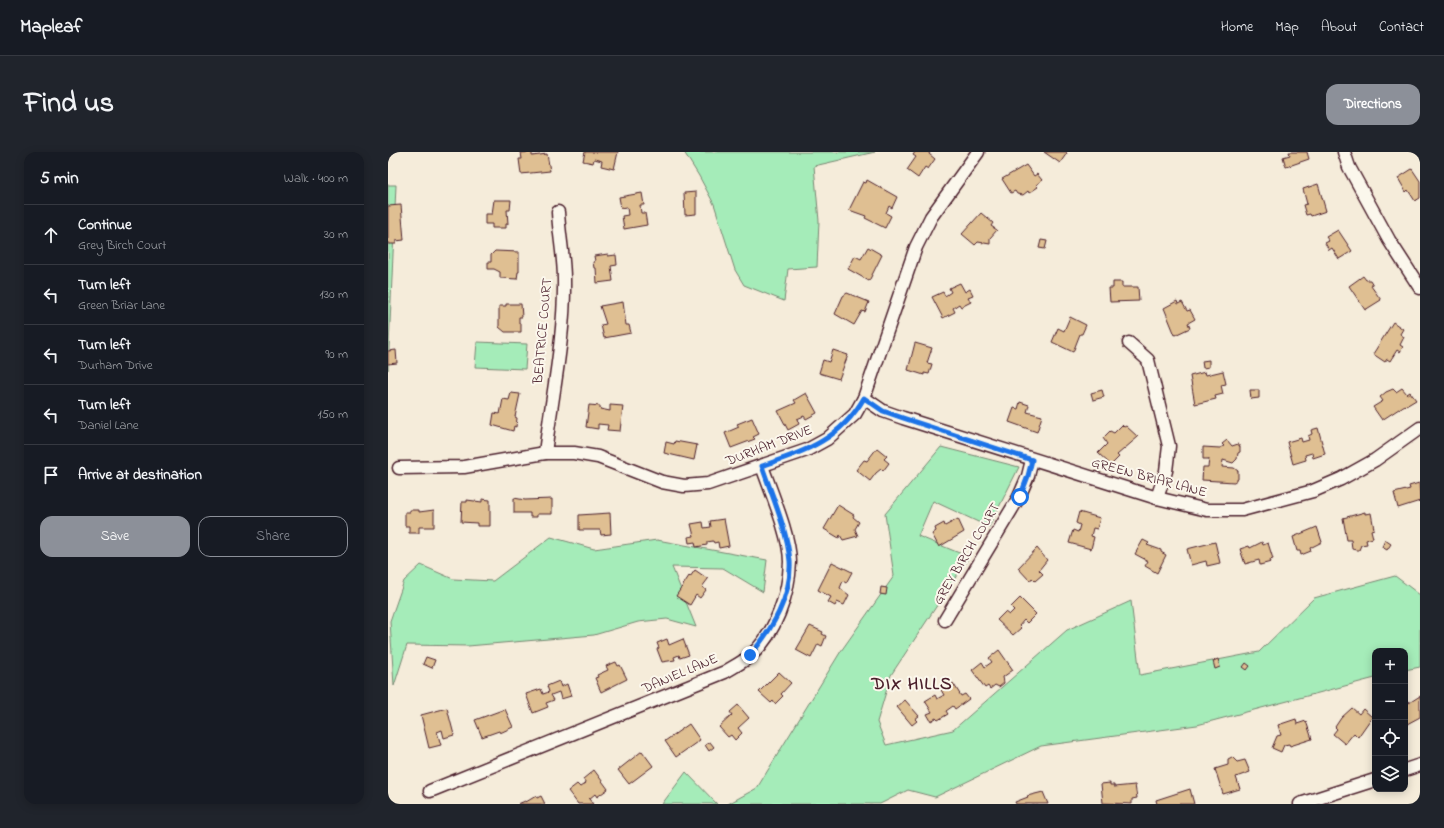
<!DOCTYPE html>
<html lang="en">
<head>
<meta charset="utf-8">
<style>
	body { margin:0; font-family:"Indie Flower",sans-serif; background:#20242c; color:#f1f3f6 }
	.controls { position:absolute; right:12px; bottom:12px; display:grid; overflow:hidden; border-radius:8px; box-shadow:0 2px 10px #0003 }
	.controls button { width:36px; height:36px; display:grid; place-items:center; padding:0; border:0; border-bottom:1px solid #363941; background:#171b24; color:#f1f3f6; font:20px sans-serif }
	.stop { position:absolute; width:12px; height:12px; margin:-9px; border:3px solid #1a73e8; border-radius:50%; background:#fff }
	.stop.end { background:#1a73e8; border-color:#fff; box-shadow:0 1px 4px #0008 }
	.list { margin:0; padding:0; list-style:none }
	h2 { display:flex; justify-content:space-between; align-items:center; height:52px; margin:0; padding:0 16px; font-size:17px }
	h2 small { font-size:13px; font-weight:400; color:#9ea1a6 }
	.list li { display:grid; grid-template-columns:26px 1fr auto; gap:12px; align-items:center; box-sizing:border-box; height:60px; padding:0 16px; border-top:1px solid #363941 }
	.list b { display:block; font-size:15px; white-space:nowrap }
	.list p { margin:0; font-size:13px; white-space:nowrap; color:#9ea1a6 }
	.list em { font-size:13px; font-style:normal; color:#9ea1a6 }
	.actions { display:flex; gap:8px; padding:12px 16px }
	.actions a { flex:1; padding:9px 0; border:1px solid #8c9099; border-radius:12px; text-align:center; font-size:14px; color:#8c9099 }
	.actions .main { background:#8c9099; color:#fff }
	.icon { flex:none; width:22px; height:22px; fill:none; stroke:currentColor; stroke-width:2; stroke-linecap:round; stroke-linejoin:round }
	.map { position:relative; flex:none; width:1032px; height:652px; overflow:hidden; border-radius:12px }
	header { display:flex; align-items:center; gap:24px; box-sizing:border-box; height:56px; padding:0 20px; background:#171b24; border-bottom:1px solid #363941 }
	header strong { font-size:19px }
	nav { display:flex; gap:22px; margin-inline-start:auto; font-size:14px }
	.intro { display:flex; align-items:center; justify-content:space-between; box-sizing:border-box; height:96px; padding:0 24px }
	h1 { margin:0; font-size:28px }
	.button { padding:10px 18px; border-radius:12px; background:#8c9099; color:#fff; font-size:14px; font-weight:700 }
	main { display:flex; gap:24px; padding:0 24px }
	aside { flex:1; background:#171b24; border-radius:12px; box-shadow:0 2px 10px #0003 }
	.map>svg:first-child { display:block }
	.green { fill:#a5ecb9; stroke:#788672 }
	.building { fill:#dfbf92; stroke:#4a1f2b }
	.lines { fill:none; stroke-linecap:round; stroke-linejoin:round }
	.minor-casing { stroke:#4a1f2b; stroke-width:15 }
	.minor { stroke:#fbf7ec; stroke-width:12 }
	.route { stroke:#1a73e8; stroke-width:5 }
	.labels { text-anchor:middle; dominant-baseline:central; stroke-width:4; stroke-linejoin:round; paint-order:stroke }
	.street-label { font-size:14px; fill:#4a1f2b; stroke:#fbf7ec }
	.district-label { font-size:18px; font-weight:bold; letter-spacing:1px; fill:#4a1f2b; stroke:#fbf7ec }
</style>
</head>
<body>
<header>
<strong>Mapleaf</strong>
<nav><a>Home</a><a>Map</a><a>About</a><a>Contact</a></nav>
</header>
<div class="intro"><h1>Find us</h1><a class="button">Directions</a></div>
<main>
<aside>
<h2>5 min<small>Walk · 400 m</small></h2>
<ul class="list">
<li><svg class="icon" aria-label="ahead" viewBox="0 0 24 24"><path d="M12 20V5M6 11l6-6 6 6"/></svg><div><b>Continue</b><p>Grey Birch Court</p></div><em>30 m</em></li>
<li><svg class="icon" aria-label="left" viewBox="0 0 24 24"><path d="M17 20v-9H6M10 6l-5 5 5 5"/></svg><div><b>Turn left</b><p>Green Briar Lane</p></div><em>130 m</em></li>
<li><svg class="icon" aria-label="left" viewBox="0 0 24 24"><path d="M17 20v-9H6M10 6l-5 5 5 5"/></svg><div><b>Turn left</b><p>Durham Drive</p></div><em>90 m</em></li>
<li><svg class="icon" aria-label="left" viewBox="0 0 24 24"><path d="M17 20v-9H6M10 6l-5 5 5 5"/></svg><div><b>Turn left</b><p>Daniel Lane</p></div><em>150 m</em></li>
<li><svg class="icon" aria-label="arrive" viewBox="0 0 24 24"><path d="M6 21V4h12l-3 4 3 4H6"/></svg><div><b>Arrive at destination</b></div></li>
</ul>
<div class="actions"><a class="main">Save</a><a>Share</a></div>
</aside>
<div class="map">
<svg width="1032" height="652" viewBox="0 0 1032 652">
	<rect width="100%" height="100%" fill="#f5ecda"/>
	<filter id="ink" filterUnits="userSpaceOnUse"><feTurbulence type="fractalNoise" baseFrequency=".025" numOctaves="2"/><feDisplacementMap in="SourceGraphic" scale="8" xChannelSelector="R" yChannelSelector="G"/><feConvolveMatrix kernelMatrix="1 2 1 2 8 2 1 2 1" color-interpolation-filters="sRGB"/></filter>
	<g filter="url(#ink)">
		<g class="green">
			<path d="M 296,0 L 487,0 L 426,14 L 431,69 L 429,115 L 400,117 L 396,149 L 356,133 L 347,118 L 326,52 L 311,24 Z"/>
			<path d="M 0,33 L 8,33 L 0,218 Z"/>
			<path d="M 89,190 L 139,192 L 137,217 L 87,215 Z"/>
			<path d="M 553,295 L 631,315 L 601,375 L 545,349 L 530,384 L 581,405 L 503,523 L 489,570 L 498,593 L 565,578 L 679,478 L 743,449 L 752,523 L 871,500 L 926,446 L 1007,424 L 1032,443 L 1032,515 L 1017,518 L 1017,499 L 987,499 L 987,526 L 809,573 L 653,594 L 547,645 L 520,638 L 492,652 L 340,652 L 369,636 L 453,499 L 506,424 L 497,362 Z"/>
			<path d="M 163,385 L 206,397 L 269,388 L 379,408 L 375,440 L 335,416 L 284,415 L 308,475 L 279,467 L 250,470 L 206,483 L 80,494 L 19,493 L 6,534 L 2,469 L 16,429 L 33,413 L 65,427 L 105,429 Z"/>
			<path d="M 298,620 L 329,652 L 274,652 Z"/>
		</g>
		<g class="building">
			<path d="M 144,0 L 144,4 L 159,2 L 162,19 L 133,22 L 131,7 L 134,7 L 133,1 Z"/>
			<path d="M 197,0 L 230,0 L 226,17 L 213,14 L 214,9 L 206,7 L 205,11 L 195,9 Z"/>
			<path d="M 527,0 L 542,0 L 541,2 L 547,7 L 540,17 L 537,15 L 530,26 L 519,18 L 528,5 L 525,3 Z"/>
			<path d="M 656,0 L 678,0 L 679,1 L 672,11 Z"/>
			<path d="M 901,0 L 919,0 L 921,7 L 898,15 L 895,5 L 902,3 Z"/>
			<path d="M 638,13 L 646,24 L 649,22 L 654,28 L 648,33 L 650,35 L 641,41 L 640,39 L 635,43 L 629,42 L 627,39 L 623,41 L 614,27 Z"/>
			<path d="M 1024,17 L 1032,29 L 1032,46 L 1027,49 L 1020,38 L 1018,40 L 1010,26 Z"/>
			<path d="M 479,28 L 509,45 L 504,56 L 501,54 L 498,61 L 503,64 L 497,76 L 477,66 L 478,64 L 461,58 L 475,30 L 478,31 Z"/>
			<path d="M 930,32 L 938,59 L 923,64 L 922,62 L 918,63 L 915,53 L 919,52 L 915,37 Z"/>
			<path d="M 308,40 L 308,62 L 297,63 L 296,41 Z"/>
			<path d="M 254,41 L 256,53 L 252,53 L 253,61 L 257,61 L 259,73 L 236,77 L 234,64 L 240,63 L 239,55 L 233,56 L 231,45 Z"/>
			<path d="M 106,48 L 123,48 L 122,58 L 119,58 L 120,72 L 118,72 L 118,76 L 104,76 L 104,72 L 97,72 L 97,62 L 104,62 Z"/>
			<path d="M 13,53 L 16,88 L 8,89 L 8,92 L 0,92 L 0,54 Z"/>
			<path d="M 593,61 L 605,71 L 603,74 L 609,78 L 602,86 L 602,92 L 590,90 L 587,93 L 574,82 Z"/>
			<path d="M 950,78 L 964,99 L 951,107 L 944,96 L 941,98 L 937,91 L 941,89 L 938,85 Z"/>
			<path d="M 653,88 L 659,89 L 657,97 L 651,96 Z"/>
			<path d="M 480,95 L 494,103 L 481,129 L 460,117 L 467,104 L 473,107 Z"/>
			<path d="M 107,99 L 131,100 L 131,120 L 130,120 L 129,127 L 112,126 L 112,120 L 106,117 L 100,117 L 100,110 L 103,110 L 103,103 Z"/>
			<path d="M 220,102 L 220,104 L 228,103 L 229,113 L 223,114 L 225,129 L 209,131 L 208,116 L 206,116 L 205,110 L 207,109 L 206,104 Z"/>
			<path d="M 975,124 L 978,128 L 982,128 L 985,133 L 983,134 L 993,148 L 977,158 L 961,134 Z"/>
			<path d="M 725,130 L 734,130 L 734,135 L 750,135 L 751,149 L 722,150 L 721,136 L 725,136 Z"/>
			<path d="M 572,131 L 577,140 L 582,137 L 585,143 L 580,145 L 583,150 L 573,155 L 571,152 L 565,156 L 567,160 L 555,166 L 544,145 L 555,140 L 557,144 L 563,140 L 561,136 Z"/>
			<path d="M 459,141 L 481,150 L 477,160 L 474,159 L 466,173 L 447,162 L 455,144 Z"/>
			<path d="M 789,149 L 790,152 L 794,150 L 799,159 L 802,158 L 807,167 L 800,171 L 802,176 L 787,183 L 776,156 Z"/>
			<path d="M 235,150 L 238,173 L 241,173 L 243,181 L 216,186 L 213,173 L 218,172 L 212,154 Z"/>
			<path d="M 118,152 L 133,152 L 134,165 L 131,165 L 131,172 L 133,172 L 133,180 L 117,180 L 111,175 L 111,154 L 118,154 Z"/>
			<path d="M 682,165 L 698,173 L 694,182 L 692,182 L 685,200 L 664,190 L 670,176 L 676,179 Z"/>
			<path d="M 1005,170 L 1015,177 L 1012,182 L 1016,185 L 1012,193 L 1015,195 L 1012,200 L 1009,198 L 1002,209 L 999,207 L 997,210 L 985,202 Z"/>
			<path d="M 527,191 L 544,196 L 539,211 L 544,212 L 541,222 L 536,221 L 536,223 L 520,218 Z"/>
			<path d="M 8,198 L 9,211 L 0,212 L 0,199 Z"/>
			<path d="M 445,198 L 460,203 L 451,227 L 431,221 L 435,208 L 441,210 Z"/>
			<path d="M 821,208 L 821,215 L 815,216 L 814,209 Z"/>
			<path d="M 835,219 L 838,232 L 833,233 L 835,242 L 827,244 L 828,247 L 807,252 L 802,224 L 817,220 L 818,223 Z"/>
			<path d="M 1014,236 L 1019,242 L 1022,240 L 1028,248 L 1018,254 L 1017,253 L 994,268 L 985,255 L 995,249 L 992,245 L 998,240 L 1005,237 L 1008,240 Z"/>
			<path d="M 714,238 L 716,245 L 705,248 L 703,241 Z"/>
			<path d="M 862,238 L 871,238 L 871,246 L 863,247 Z"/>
			<path d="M 123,241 L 132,242 L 127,265 L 129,266 L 128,275 L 126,274 L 125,279 L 104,273 L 106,261 L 112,262 L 115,247 L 121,248 Z"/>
			<path d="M 418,241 L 429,261 L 418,267 L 416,264 L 409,267 L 411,272 L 400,278 L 390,259 L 408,251 L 406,248 Z"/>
			<path d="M 632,250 L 641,253 L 639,260 L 654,264 L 649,280 L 621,270 L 626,256 L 630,257 Z"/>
			<path d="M 201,253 L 212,254 L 212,257 L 222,259 L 222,253 L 235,254 L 232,279 L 219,278 L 220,273 L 210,272 L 210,277 L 198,275 Z"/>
			<path d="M 364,266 L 371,282 L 365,285 L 367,287 L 343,296 L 337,281 L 351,275 L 349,272 Z"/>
			<path d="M 734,273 L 736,275 L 738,274 L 750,285 L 729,303 L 731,305 L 723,313 L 710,301 L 719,292 L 715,286 L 722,279 L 726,281 Z"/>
			<path d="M 930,276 L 937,302 L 925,306 L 924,301 L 917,303 L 918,308 L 905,312 L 899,290 L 913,286 L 914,290 L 921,288 L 920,284 L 924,282 L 923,278 Z"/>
			<path d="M 839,288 L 844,294 L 850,292 L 852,295 L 852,300 L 850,301 L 849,307 L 845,311 L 835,308 L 834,315 L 846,316 L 850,319 L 850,327 L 846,330 L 814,328 L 815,315 L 820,315 L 821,307 L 815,307 L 815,295 L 832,296 L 836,294 L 834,292 Z"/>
			<path d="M 287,289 L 309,293 L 306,308 L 276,301 L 278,290 L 286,292 Z"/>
			<path d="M 489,296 L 499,304 L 496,307 L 501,311 L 495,319 L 493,317 L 488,321 L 482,329 L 468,318 L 476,308 L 479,309 Z"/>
			<path d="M 1031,331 L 1032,349 L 1010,356 L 1006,341 L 1022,337 L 1021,334 Z"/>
			<path d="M 126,346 L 137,348 L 164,347 L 164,362 L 149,362 L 149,365 L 142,365 L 142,361 L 126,361 Z"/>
			<path d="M 94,347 L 102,348 L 102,374 L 89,374 L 89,371 L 73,370 L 74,350 L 79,350 L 79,348 L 94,350 Z"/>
			<path d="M 450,353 L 466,363 L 465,365 L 471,370 L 467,377 L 470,384 L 455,388 L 452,383 L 451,386 L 436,377 Z"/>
			<path d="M 22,358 L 31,358 L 31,360 L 46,358 L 46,375 L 31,375 L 31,381 L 21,381 L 21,374 L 17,374 L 17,360 L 22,360 Z"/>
			<path d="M 691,360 L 712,366 L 709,377 L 705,376 L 703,384 L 706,385 L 703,397 L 681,391 L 685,378 L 690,380 L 692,373 L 688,371 Z"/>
			<path d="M 977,360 L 977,362 L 983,361 L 986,377 L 983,378 L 985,386 L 978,388 L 979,392 L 973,393 L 971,398 L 968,398 L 964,397 L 963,388 L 959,388 L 955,366 Z"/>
			<path d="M 222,361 L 223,382 L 213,383 L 212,378 L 191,378 L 191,363 Z"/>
			<path d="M 336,367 L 341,394 L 331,396 L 330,390 L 326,391 L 325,389 L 319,390 L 319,393 L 308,395 L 307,390 L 301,391 L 300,385 L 306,384 L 303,372 L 315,370 L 316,376 L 323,375 L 322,369 Z"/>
			<path d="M 570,367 L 576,380 L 551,395 L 544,382 L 548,379 L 547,376 L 556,371 L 557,374 Z"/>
			<path d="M 929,375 L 934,390 L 922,396 L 923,399 L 913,403 L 912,399 L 909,399 L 905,385 Z"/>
			<path d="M 755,388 L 761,391 L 759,393 L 773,398 L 773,400 L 778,403 L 769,421 L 757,414 L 760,409 L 747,402 Z"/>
			<path d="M 997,388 L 1003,392 L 999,398 L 994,395 Z"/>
			<path d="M 827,390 L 832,411 L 819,414 L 818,409 L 803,413 L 799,397 Z"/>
			<path d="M 874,390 L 875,393 L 880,391 L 885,407 L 882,408 L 883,410 L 872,413 L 871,408 L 857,412 L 852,397 L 861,394 L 862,396 Z"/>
			<path d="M 649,396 L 659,408 L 651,418 L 655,422 L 647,429 L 644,426 L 642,429 L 630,416 Z"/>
			<path d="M 444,410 L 464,420 L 458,431 L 455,429 L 452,436 L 461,443 L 456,453 L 449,450 L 447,454 L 440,450 L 443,445 L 430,438 Z"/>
			<path d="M 307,418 L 320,427 L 314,435 L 318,438 L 312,446 L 308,443 L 302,453 L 288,444 L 301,424 L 302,425 Z"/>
			<path d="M 493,435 L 499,436 L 498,443 L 492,442 Z"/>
			<path d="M 632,446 L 648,462 L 639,471 L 636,468 L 631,474 L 633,476 L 625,483 L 609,468 L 617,460 L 621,463 L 626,458 L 623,455 Z"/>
			<path d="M 422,474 L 435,480 L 434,482 L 438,484 L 434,494 L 430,492 L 423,506 L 408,498 Z"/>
			<path d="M 279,487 L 281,493 L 295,487 L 301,503 L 292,506 L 291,503 L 286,505 L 287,508 L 274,510 L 269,497 L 271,496 L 269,491 Z"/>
			<path d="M 611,498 L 625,518 L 615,525 L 616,531 L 611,535 L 607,533 L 602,537 L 600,534 L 597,536 L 584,518 L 594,510 L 597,515 L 604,510 L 601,506 Z"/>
			<path d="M 38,505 L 47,508 L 44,516 L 35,512 Z"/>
			<path d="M 830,507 L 832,515 L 827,517 L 825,509 Z"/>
			<path d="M 228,510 L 230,514 L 232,513 L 239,527 L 213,540 L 207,526 L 210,525 L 209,523 L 220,518 L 218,514 Z"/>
			<path d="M 858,511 L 862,514 L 859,518 L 855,515 Z"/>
			<path d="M 391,520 L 403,531 L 393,542 L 395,544 L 387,552 L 385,549 L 383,551 L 371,540 Z"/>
			<path d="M 171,529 L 173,535 L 179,532 L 183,544 L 173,547 L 171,540 L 163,543 L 166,548 L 158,551 L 160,555 L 145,561 L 138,542 L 153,537 L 155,542 L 161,540 L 159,534 Z"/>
			<path d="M 565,531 L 573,544 L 577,542 L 581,547 L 567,557 L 565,554 L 558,559 L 560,562 L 550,568 L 548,566 L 543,569 L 539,562 L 544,560 L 537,549 L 547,543 L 549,547 L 556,543 L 553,538 Z"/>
			<path d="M 1032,544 L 1032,565 L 1019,572 L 1017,579 L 1017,551 L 1020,549 L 1021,551 Z"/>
			<path d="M 517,548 L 531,564 L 527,567 L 529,569 L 524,573 L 509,555 Z"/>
			<path d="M 350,553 L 361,566 L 350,576 L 354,581 L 347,588 L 343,583 L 340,585 L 331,575 L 344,563 L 342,560 Z"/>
			<path d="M 59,556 L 66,583 L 56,586 L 54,578 L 49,580 L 53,593 L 41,596 L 33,563 Z"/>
			<path d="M 964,556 L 971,562 L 975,557 L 984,565 L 970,585 L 966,581 L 957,592 L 945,582 L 949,577 L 947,575 L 953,566 Z"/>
			<path d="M 117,557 L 125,575 L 112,581 L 111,579 L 94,585 L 87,568 Z"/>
			<path d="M 908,567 L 909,572 L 918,569 L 924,587 L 902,594 L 901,592 L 896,593 L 893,600 L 884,596 L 889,584 L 893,583 L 890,573 Z"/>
			<path d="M 301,572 L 312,588 L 288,605 L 277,589 Z"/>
			<path d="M 322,590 L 326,595 L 321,599 L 317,593 Z"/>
			<path d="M 254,599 L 265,614 L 241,632 L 230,618 Z"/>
			<path d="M 844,605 L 849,610 L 857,608 L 862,620 L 848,625 L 852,637 L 835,642 L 827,617 L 840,613 L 840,607 Z"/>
			<path d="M 206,618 L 220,637 L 209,645 L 207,642 L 201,647 L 205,652 L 190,652 L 180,639 L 189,632 L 192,635 L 198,631 L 195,627 Z"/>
			<path d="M 722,631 L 722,633 L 726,633 L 726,635 L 747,633 L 749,646 L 744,647 L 744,652 L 715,651 L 713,632 Z"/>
			<path d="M 802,637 L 806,652 L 769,652 L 768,648 Z"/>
			<path d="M 655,640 L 660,652 L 628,652 L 627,650 L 640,645 L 639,644 Z"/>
			<path d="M 148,644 L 149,646 L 153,644 L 157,652 L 130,652 L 137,649 L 138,650 Z"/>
		</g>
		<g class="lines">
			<g class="minor-casing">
				<g id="minor">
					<path d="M 956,0 L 961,15 L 1001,88 L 1032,136"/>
					<path d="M 741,191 L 760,208 L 781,294 L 778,319 L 769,346"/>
					<path d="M 476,246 L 495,259 L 515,266 L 769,346 L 819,358 L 854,358 L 925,339 L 953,327 L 987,308 L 1032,276"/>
					<path d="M 157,301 C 164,244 177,185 176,127 C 176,105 171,82 170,60"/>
					<path d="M 11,316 L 76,315 L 157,301 L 186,301 L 210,305 L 274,330 L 296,334 L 320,332 L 419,298 L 439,287 L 467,262 L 476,246 L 528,95 L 543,65 L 590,0"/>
					<path d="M 557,468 L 631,345 L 640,324 L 644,308"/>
					<path d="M 1017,618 L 1032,613"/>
					<path d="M 42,639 L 337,520 C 345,515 355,510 362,504 C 387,483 401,442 402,410 C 402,384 383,340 374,314"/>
					<path d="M 912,652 L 987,628"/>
				</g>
			</g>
			<use href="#minor" class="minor"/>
		</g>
	</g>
	<g class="lines" filter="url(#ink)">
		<path class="route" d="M 362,503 C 384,478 404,444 402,409 C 399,377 384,344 374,314 C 417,299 452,288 476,246 L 495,259 L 515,266 L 644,308 L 640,324 L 632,345"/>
	</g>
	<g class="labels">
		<g class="street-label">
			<text transform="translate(155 179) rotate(-85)">BEATRICE COURT</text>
			<text transform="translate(381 294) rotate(-21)">DURHAM DRIVE</text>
			<text transform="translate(761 326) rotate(15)">GREEN BRIAR LANE</text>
			<text transform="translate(579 402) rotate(-59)">GREY BIRCH COURT</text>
			<text transform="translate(292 522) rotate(-23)">DANIEL LANE</text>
		</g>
		<g class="district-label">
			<text x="524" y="533">DIX HILLS</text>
		</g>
	</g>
</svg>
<div class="controls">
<button>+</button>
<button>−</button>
<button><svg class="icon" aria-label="locate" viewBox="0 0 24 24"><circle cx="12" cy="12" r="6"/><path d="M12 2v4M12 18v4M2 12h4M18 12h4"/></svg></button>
<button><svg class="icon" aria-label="layers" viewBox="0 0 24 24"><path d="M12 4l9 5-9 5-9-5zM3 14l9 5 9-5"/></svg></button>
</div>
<div class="stop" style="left:632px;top:345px"></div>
<div class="stop end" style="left:362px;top:503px"></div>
</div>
</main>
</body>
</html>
